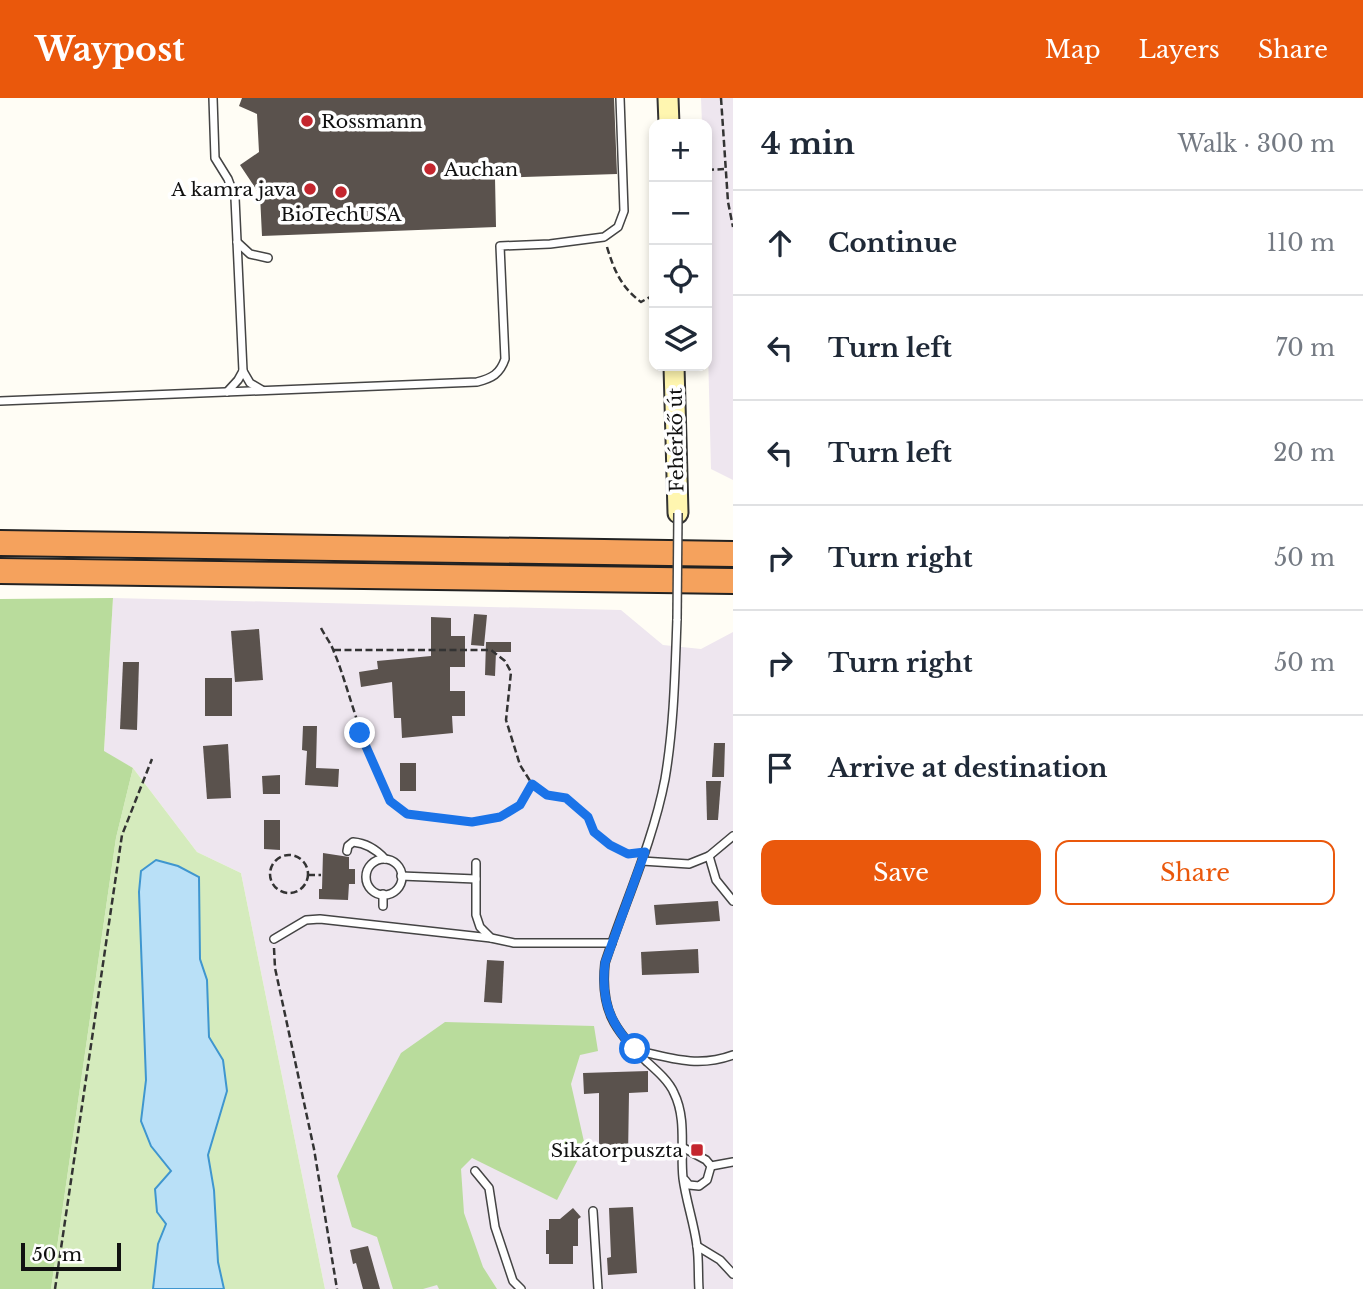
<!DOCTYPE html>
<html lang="en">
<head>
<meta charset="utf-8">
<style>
	body { margin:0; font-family:"Libre Baskerville",serif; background:#f6f6f7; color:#1f2937 }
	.controls { position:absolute; right:21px; top:21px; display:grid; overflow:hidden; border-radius:14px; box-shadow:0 4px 10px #0003 }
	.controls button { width:63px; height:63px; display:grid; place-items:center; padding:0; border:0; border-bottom:2px solid #e0e1e3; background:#fff; color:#1f2937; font:35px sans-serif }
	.scale { position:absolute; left:21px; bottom:18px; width:100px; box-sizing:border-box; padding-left:7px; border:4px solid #111; border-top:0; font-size:19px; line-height:24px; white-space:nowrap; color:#111; -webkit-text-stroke:5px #fff; paint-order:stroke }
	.stop { position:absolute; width:21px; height:21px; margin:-16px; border:5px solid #1a73e8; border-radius:50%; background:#fff }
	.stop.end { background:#1a73e8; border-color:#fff; box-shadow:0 2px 7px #0008 }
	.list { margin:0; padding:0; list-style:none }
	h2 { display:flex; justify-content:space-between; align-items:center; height:91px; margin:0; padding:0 28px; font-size:30px }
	h2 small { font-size:23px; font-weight:400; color:#747a83 }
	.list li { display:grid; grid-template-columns:46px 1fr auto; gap:21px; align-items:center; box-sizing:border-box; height:105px; padding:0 28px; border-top:2px solid #e0e1e3 }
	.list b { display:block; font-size:26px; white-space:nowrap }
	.list em { font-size:23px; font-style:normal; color:#747a83 }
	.actions { display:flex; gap:14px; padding:21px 28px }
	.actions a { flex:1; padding:16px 0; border:2px solid #ea580c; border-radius:14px; text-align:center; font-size:24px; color:#ea580c }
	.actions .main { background:#ea580c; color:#fff }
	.icon { flex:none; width:38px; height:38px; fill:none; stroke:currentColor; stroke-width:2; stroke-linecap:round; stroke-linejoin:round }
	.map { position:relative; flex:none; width:733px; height:1191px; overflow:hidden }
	header { display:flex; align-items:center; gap:42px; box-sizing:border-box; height:98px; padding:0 35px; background:#ea580c; color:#fff }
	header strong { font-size:33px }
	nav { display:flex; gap:38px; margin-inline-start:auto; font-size:24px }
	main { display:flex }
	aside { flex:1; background:#fff }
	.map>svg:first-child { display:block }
	.industrial { fill:#eee6ef }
	.green { fill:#d5ebbd }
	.forest { fill:#b9dc9c }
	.water { fill:#b9e0f7; stroke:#3f96cf; stroke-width:2 }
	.building { fill:#5a524d }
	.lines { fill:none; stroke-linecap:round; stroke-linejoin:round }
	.lane-casing { stroke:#444; stroke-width:10 }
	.secondary-casing { stroke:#333; stroke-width:23 }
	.highway-casing { stroke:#222; stroke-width:28 }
	.path { stroke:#333; stroke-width:2.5; stroke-dasharray:7 3.5; stroke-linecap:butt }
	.lane { stroke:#fff; stroke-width:7 }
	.secondary { stroke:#fff6b0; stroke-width:19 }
	.highway { stroke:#f5a25d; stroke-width:24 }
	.lane-bridge-casing { stroke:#444; stroke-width:10; stroke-linecap:butt }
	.lane-bridge { stroke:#fff; stroke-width:7 }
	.route { stroke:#1a73e8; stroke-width:9 }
	.poi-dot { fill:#c4262e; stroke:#fff; stroke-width:2.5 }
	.labels { text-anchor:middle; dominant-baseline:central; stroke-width:7; stroke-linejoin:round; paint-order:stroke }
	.poi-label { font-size:19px; fill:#111; stroke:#fff; text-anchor:start }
	.street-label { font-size:19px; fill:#111; stroke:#fff }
</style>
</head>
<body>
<header>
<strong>Waypost</strong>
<nav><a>Map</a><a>Layers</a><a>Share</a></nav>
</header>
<main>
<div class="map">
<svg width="733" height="1191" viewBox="0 0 733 1191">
	<rect width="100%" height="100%" fill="#fffdf5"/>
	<g class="industrial">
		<path d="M 701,0 L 733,0 L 733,382 L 711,371 L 707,214 L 707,26 L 702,26 Z"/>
		<path d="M 113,500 L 621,512 L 663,547 L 701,551 L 733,534 L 733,1191 L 325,1191 L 241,775 L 197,754 L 133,670 L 104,654 Z"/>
	</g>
	<path class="green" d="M 133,670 L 197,754 L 241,775 L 325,1191 L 51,1191 L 116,740 Z"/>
	<g class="forest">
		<path d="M 113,500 L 104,653 L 133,670 L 116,740 L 51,1191 L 0,1191 L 0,501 Z"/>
		<path d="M 445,924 L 594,928 L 598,953 L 580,957 L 571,986 L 585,1048 L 557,1102 L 472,1060 L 461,1071 L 464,1115 L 483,1169 L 497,1191 L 439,1191 L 437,1187 L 423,1191 L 393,1191 L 377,1139 L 352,1129 L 337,1078 L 401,955 Z"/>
	</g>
	<path class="water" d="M 156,762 L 178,768 L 199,779 L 200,861 L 207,882 L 209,939 L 223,962 L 227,993 L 208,1057 L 214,1092 L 218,1164 L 224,1191 L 153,1191 L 158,1146 L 166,1126 L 157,1114 L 155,1091 L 171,1073 L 151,1048 L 141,1023 L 146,982 L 139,794 L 141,773 Z"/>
	<g class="building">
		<path d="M 242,0 L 614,0 L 617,76 L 495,80 L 496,129 L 262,138 L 260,97 L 240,67 L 259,54 L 257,16 L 239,8 Z"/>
		<path d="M 474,516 L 487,517 L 484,548 L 471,547 Z"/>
		<path d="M 431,519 L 451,520 L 451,538 L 465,538 L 465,569 L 450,569 L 450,593 L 465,593 L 465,618 L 452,618 L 453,635 L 402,640 L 401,620 L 394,620 L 392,584 L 361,589 L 359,574 L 378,571 L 377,563 L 431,558 Z"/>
		<path d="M 259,531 L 263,582 L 235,584 L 231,533 Z"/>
		<path d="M 486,544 L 511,544 L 511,554 L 496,554 L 495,578 L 485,577 Z"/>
		<path d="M 123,564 L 139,564 L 137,632 L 120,631 Z"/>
		<rect x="205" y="580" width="27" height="38"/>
		<path d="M 303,628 L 317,628 L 316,670 L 339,671 L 338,689 L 305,687 L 307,653 L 302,652 Z"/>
		<path d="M 714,645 L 725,645 L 724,679 L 712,679 Z"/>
		<path d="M 228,646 L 231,700 L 207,701 L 203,648 Z"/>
		<rect x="400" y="665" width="16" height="28"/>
		<path d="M 280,677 L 280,696 L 263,696 L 262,678 Z"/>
		<path d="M 706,683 L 721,683 L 718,722 L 707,722 Z"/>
		<path d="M 264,722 L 280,722 L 280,752 L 264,751 Z"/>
		<path d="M 323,755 L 349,759 L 349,771 L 355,771 L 355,786 L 349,786 L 348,802 L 319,801 L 319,791 L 322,791 Z"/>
		<path d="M 718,803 L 720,823 L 656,827 L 654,807 Z"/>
		<path d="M 698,851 L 699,875 L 642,877 L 641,854 Z"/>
		<path d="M 487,862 L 504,863 L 502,905 L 484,904 Z"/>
		<path d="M 648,973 L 648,994 L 629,995 L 628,1060 L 599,1060 L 599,995 L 584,996 L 583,975 Z"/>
		<path d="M 633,1109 L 637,1175 L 608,1177 L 607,1160 L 611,1159 L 609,1110 Z"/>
		<path d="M 573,1110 L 581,1119 L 578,1121 L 578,1148 L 573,1148 L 573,1166 L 549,1166 L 549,1156 L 546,1156 L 546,1132 L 549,1132 L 549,1121 L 560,1121 Z"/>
		<path d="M 368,1148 L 380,1191 L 363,1191 L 356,1165 L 353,1166 L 350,1152 Z"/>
	</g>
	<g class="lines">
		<g class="lane-casing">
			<g id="lane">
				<path d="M 213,0 L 215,60 L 228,81 L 235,100 L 243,273 L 238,282 L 227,294"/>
				<path d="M 237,144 L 250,156 L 268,160"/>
				<path d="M 243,273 L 250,285 L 262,292"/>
				<path d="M 0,303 L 477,284 C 492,280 500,276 505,261 L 500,148 L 550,146 L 604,139 L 618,129 L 624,113 L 620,0"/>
				<path d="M 677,521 C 675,575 674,628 665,681 C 653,744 625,804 605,865 C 600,911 614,932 646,963 C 656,972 669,983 674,995 C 687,1021 680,1052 683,1080 C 686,1103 694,1125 697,1148 C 699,1162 698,1177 699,1191"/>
				<path d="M 347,753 L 348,748 L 353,744 C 366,745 376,751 385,761"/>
				<path d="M 709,758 L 733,738"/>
				<circle cx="384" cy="779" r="18"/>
				<path d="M 642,763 L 689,766 L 709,758 L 716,782 L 733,803"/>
				<path d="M 476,765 L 476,817 L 480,829 L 491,840 L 514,845 L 612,845"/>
				<path d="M 401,778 L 476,781"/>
				<path d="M 383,796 L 383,808"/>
				<path d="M 274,841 L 306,822 L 320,821 L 491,840"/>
				<path d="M 635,952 C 670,960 698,970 733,957"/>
				<path d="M 682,1049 L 706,1062 L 711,1068 L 707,1082 L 699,1088 L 689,1087 L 685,1082"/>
				<path d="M 711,1068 L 733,1064"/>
				<path d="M 475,1073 L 489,1090 L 495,1129 L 513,1183 L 521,1191"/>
				<path d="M 593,1113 L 598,1191"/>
				<path d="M 697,1148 L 720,1162 L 733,1176"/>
			</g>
		</g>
		<g class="secondary-casing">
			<g id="secondary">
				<path d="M 668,0 L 669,26"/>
				<path d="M 674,268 L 678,415"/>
			</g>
		</g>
		<g class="highway-casing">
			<g id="highway">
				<path d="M 0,445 L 733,456"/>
				<path d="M 0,473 L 733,483"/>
			</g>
		</g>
		<g class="path">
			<path d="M 721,0 L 728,104 L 733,129"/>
			<path d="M 707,72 L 724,71"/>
			<path d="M 607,149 C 614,172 621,189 641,204 L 650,199 L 654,188"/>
			<path d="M 321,530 C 325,538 331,545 334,554 C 349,587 375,705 408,717 C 422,721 446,720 462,722 C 496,727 515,714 532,686"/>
			<path d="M 334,552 L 491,552 L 505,563 L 511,574 L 506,622 L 520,667 L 532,686 L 546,697 L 566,700 L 588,719 L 594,734 L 610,747 L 628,756 L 634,755"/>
			<circle cx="289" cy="776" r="19"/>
			<path d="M 308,777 L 321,777"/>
			<path d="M 274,850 L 275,870 L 314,1051 L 337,1191"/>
			<path d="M 55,1191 L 122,737 L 152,661"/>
		</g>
		<use href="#lane" class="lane"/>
		<use href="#secondary" class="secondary"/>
		<use href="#highway" class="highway"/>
		<g class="lane-bridge-casing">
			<path id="lane-bridge" d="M 677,521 L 678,415"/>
		</g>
		<use href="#lane-bridge" class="lane-bridge"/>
	</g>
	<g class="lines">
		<path class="route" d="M 360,635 L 390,703 L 407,716 L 472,724 L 500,719 L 520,707 L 532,686 L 547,697 L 566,700 L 588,719 L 594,734 L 610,747 L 628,756 L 645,754 L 605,865 C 601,900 609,926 635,951"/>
	</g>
	<g class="poi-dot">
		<circle cx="307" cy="23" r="7"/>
		<circle cx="430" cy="71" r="7"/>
		<circle cx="310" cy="91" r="7"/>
		<circle cx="341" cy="94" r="7"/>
		<rect x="690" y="1045" width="14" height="14" rx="3.5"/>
	</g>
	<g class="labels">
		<g class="poi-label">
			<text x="321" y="23">Rossmann</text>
			<text x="444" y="71">Auchan</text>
			<text x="296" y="91" text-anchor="end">A kamra java</text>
			<text x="341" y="116" text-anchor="middle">BioTechUSA</text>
			<text x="683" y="1052" text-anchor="end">Sikátorpuszta</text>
		</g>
		<g class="street-label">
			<text transform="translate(676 342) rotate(-91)">Fehérkő út</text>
		</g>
	</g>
</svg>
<div class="controls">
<button>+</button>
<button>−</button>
<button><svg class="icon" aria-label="locate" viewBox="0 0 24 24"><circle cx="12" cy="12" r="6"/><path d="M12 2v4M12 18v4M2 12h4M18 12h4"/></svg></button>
<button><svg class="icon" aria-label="layers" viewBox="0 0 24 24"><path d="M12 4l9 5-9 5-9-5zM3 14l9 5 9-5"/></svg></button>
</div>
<div class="scale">50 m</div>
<div class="stop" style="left:635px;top:951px"></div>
<div class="stop end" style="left:360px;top:635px"></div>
</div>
<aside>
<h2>4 min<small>Walk · 300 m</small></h2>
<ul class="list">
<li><svg class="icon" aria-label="ahead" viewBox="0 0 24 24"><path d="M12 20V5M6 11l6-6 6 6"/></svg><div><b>Continue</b></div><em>110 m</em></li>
<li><svg class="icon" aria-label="left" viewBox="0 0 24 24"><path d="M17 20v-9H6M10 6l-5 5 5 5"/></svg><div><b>Turn left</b></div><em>70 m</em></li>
<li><svg class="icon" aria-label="left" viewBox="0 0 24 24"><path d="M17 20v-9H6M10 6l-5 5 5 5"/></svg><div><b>Turn left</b></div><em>20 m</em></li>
<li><svg class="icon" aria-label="right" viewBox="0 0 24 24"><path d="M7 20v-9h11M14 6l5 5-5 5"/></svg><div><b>Turn right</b></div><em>50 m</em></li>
<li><svg class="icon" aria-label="right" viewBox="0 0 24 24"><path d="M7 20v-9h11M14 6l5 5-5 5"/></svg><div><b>Turn right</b></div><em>50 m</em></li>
<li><svg class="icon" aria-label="arrive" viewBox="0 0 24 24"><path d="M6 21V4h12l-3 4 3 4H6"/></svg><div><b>Arrive at destination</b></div></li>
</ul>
<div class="actions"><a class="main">Save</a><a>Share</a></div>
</aside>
</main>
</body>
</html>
